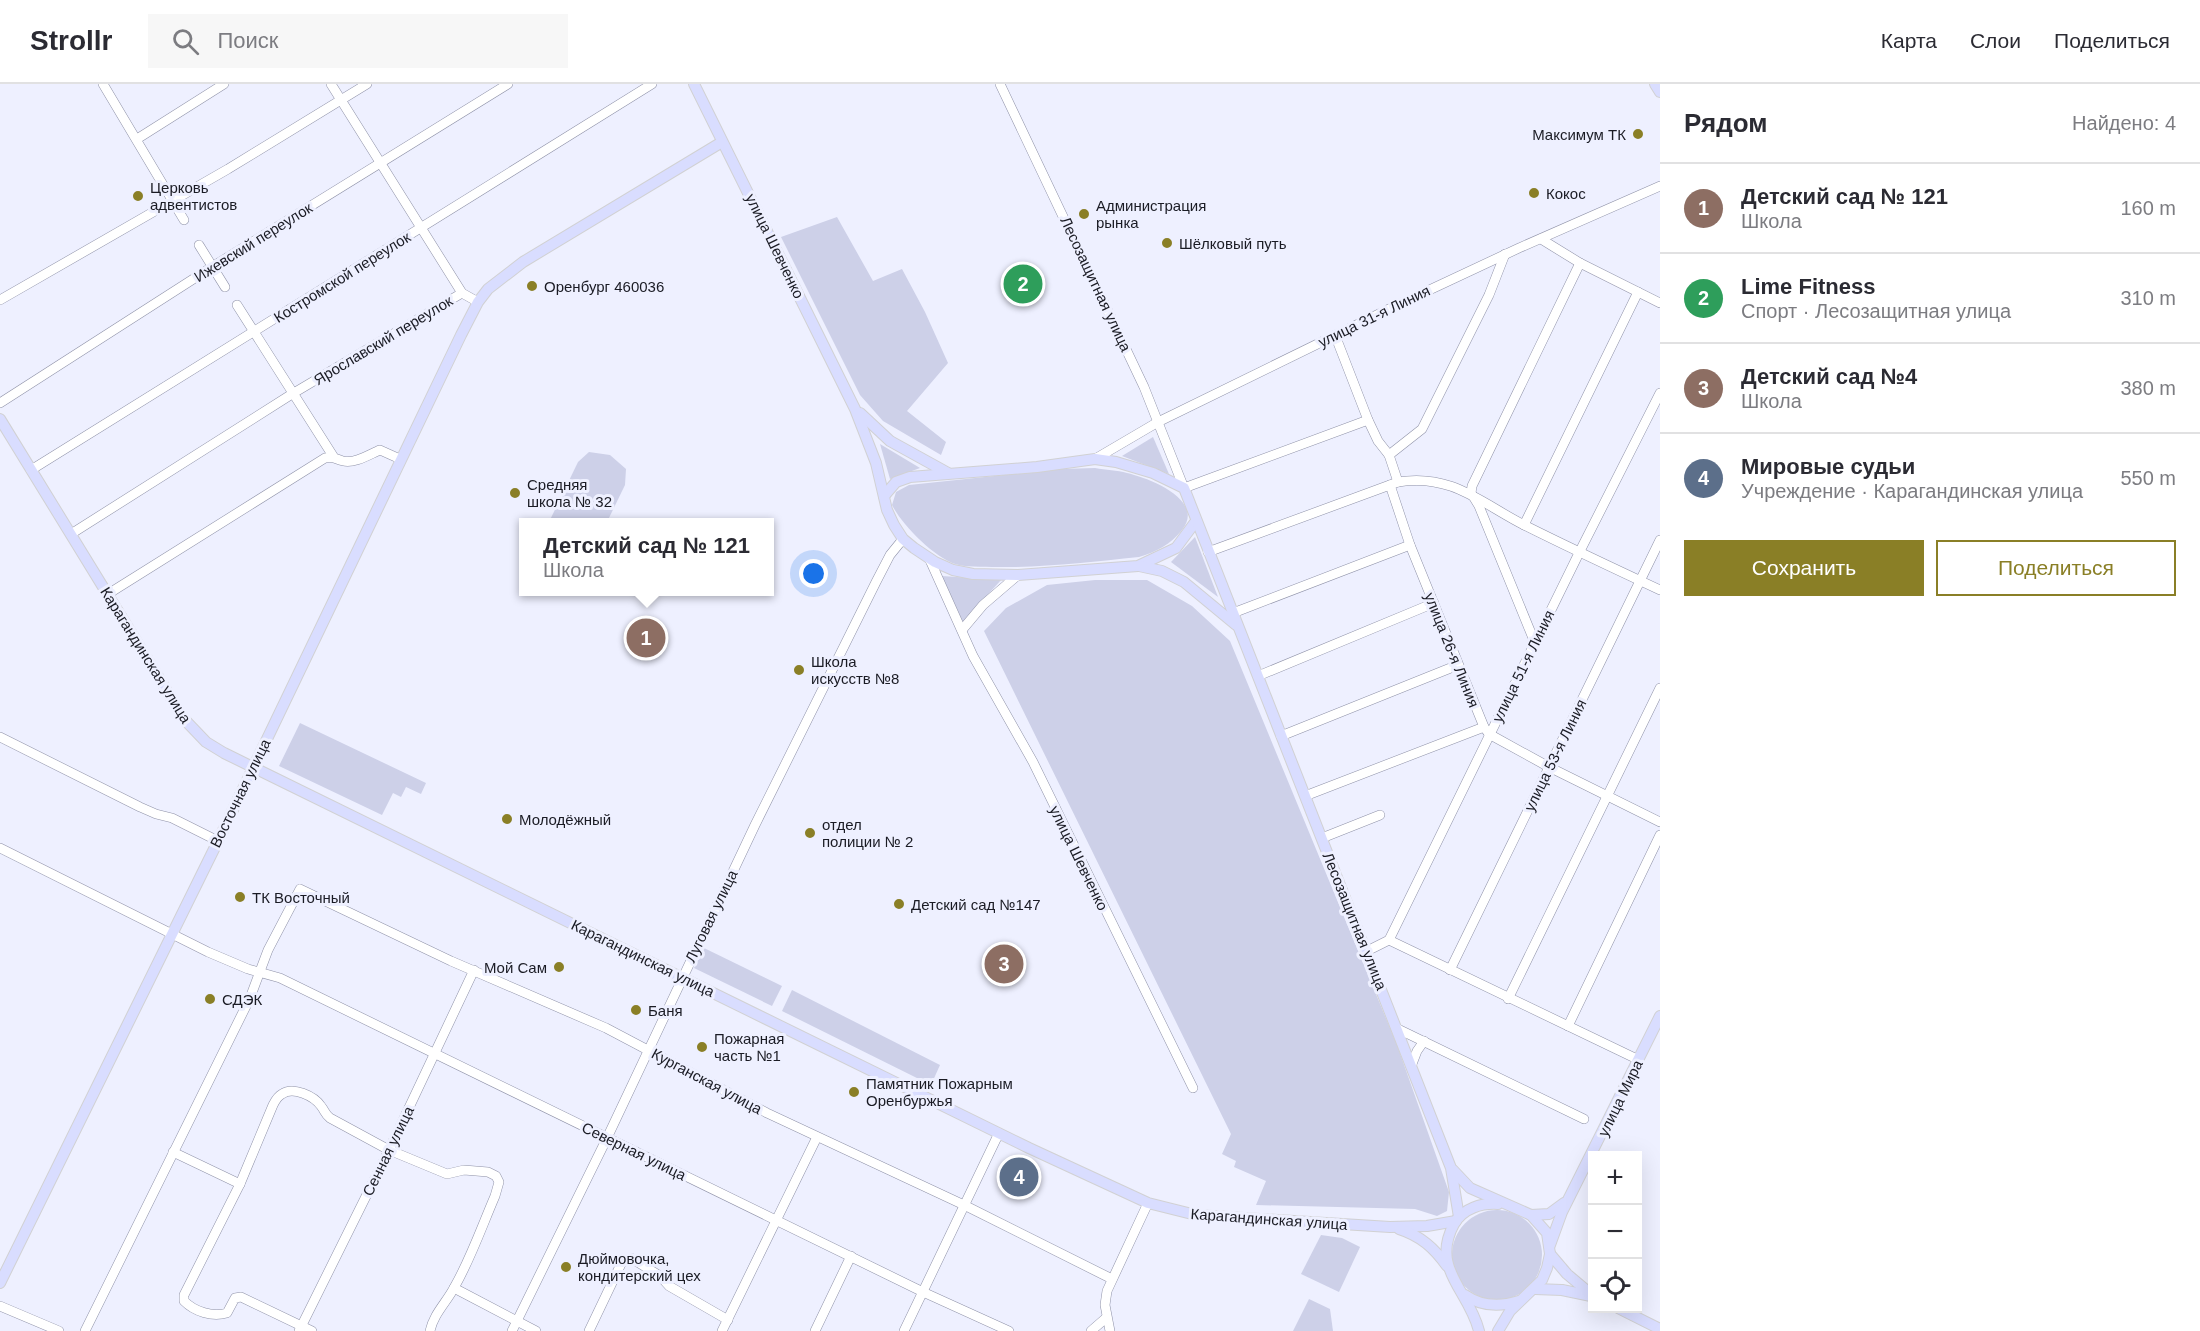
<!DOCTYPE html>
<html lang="ru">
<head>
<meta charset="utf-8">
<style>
	body { margin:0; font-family:Helvetica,sans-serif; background:#f7f7f7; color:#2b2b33 }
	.controls { position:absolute; right:18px; bottom:18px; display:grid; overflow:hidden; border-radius:0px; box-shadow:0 6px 24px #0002 }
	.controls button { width:54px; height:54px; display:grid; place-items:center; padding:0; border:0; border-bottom:2px solid #e1e1e2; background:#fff; color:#2b2b33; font:30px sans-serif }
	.you { position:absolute; left:814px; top:490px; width:21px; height:21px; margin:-15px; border:4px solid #fff; border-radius:50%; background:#1a73e8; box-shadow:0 0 0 9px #1a73e833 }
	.badge { display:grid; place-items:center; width:39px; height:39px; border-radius:50%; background:#8a7f26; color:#fff; font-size:20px; font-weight:700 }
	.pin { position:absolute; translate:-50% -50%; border:3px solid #fff; box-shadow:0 2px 6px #0006 }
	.popup { position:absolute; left:519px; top:434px; width:255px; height:78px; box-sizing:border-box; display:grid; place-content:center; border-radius:0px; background:#fff; filter:drop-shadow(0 2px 4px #0005); font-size:20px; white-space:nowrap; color:#7c7c81 }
	.popup b { font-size:22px; color:#2b2b33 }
	.popup::after { content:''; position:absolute; left:50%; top:100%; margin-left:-12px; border:12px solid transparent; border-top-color:#fff }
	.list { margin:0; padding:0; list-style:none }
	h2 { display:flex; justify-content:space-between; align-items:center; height:78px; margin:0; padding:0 24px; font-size:26px }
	h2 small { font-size:20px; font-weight:400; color:#7c7c81 }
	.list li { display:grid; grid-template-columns:39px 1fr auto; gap:18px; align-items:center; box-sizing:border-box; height:90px; padding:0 24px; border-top:2px solid #e1e1e2 }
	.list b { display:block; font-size:22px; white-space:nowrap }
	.list p { margin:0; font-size:20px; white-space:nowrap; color:#7c7c81 }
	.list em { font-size:20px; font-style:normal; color:#7c7c81 }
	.actions { display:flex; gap:12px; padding:18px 24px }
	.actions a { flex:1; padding:14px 0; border:2px solid #8a7f26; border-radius:0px; text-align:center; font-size:21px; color:#8a7f26 }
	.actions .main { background:#8a7f26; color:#fff }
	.icon { flex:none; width:33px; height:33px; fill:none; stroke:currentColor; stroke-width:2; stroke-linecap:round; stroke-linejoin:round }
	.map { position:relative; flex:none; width:1660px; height:1247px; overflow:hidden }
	header { display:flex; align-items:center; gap:36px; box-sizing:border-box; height:84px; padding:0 30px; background:#fff; border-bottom:2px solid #e1e1e2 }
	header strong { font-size:28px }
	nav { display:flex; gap:33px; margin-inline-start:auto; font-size:21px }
	.search { width:420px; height:54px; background:#f7f7f7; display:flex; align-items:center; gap:15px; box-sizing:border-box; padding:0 21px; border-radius:0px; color:#7c7c81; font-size:22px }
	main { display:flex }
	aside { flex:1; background:#fff }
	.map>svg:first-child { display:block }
	.green { fill:#cdd0e8 }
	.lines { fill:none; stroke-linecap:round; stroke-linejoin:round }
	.minor-casing { stroke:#8f92a8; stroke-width:10 }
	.major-casing { stroke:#d1d1d3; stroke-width:12 }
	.minor { stroke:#fff; stroke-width:9 }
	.major { stroke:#d9ddff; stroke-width:10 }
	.poi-dot { fill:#8a7f26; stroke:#eef0ff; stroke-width:2 }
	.labels { text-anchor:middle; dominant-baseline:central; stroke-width:6; stroke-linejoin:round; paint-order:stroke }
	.poi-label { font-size:15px; fill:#1a1b24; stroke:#eef0ff; text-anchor:start }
	.street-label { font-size:15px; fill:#1a1b24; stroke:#eef0ff }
</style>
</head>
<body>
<header>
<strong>Strollr</strong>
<div class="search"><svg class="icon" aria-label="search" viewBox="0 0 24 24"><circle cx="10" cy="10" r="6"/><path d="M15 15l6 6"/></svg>Поиск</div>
<nav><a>Карта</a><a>Слои</a><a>Поделиться</a></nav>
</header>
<main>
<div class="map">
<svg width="1660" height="1247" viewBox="0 0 1660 1247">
	<rect width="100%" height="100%" fill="#eef0ff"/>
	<g class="green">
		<path d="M 837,133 L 873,197 L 902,185 L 925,228 L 948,279 L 907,327 L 946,358 L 941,371 L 883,337 L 860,311 L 781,153 Z"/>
		<path d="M 1153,353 L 1169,390 L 1122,372 Z"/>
		<path d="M 880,360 L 920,384 L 890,395 Z"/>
		<path d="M 589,368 L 610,371 L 626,385 L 625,401 L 607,438 L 549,438 L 578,378 Z"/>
		<path d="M 1095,384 C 1106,386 1117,386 1127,389 C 1149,394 1206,416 1182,446 C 1171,460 1156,468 1139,473 C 1091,478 1041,484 992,483 C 980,482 967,484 955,480 C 934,473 902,441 892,421 L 896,408 L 909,401 L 1062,385 Z"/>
		<path d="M 1195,453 L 1218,513 L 1171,478 Z"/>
		<path d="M 942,492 L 1001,496 L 963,538 Z"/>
		<path d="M 1095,496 L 1147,496 L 1192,522 L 1230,557 L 1397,961 L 1449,1108 L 1447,1127 L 1437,1132 L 1415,1125 L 1256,1121 L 1266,1097 L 1234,1083 L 1236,1077 L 1222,1070 L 1231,1050 L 984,547 L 1006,524 L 1047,501 Z"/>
		<path d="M 300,639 L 426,699 L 421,710 L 406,703 L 401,713 L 393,709 L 382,731 L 279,682 Z"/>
		<path d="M 704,864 L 782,902 L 772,922 L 694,884 Z"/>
		<path d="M 792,906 L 940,981 L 931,1001 L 782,927 Z"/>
		<circle cx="1497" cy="1171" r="45"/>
		<path d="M 1321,1151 L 1342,1154 L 1360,1163 L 1339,1208 L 1301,1190 Z"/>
		<path d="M 1309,1215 L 1330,1225 L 1333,1247 L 1293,1247 Z"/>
	</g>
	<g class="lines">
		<g class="minor-casing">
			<g id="minor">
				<path d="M 103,0 L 184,136"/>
				<path d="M 331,0 L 462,209"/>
				<path d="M 1000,0 L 1144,303 L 1184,404 L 1368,336"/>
				<path d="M 137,55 L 224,0"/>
				<path d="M 1541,155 L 1580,179 L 1660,219"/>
				<path d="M 199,161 L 225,203"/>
				<path d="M 0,216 L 228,85 L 367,0"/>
				<path d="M 237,221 L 333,372"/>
				<path d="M 1335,251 L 1368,336 L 1378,357 L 1389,371 L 1398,398"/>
				<path d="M 0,319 L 212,183 L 508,0"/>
				<path d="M 1389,371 L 1422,345 L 1489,211 L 1505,170"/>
				<path d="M 1095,375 L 1158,338 L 1393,223 L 1519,164 L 1660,102"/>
				<path d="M 31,386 L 652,0"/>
				<path d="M 1390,401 L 1410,461 L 1484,643 L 1489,650 L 1549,683 L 1660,738"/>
				<path d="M 1524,441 L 1638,208"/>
				<path d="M 71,450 L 292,310 L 462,209 L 478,218"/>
				<path d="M 1208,468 L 1398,398 C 1452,389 1482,420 1526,442 C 1570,464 1615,485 1660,506"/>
				<path d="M 929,474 L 973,572 L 1033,678 L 1193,1004"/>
				<path d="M 108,510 L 325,374 C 334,372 335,375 343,377 C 355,380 370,370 380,366 L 400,375"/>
				<path d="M 1233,529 L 1410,461"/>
				<path d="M 962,546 L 983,521 L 1018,491"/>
				<path d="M 1535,559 L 1479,422 L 1471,409 L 1472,402 L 1580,179"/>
				<path d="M 1258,592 L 1434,519"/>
				<path d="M 1281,652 L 1458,581"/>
				<path d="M 0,653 L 140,723 L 156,730 L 172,734 L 218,757"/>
				<path d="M 1305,712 L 1484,643"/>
				<path d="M 1322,754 L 1380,731"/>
				<path d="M 0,764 L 208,868 L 248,885 L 280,894 L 923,1208 L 1009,1247"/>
				<path d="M 1389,856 L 1580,467 L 1660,309"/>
				<path d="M 1367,867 L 1389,856 L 1639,976"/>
				<path d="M 1450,886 L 1660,456"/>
				<path d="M 1508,915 L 1660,604"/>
				<path d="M 1568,942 L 1660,751"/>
				<path d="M 1398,945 L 1584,1035"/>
				<path d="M 1412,980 L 1417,967 L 1424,957"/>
				<path d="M 173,1068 L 240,1100"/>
				<path d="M 454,1204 L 536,1247"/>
				<path d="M 0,1222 L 59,1247"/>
				<path d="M 85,1247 L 250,914 L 268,866 L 300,805 L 451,877 L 606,944 L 767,1029 L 964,1121 L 1112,1195"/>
				<path d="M 299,1247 L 389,1066 L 474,886"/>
				<path d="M 312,1247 L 241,1213 L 235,1214 L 227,1229 C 212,1233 195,1228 184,1217 L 184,1211 L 240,1100 L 273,1021 C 275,1017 278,1012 282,1010 C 293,1002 314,1012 321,1022 C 325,1027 325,1030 330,1034 L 389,1066 L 447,1090 L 464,1086 L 488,1088 L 496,1092 L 499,1098 L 495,1112 C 482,1142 471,1174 455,1202 C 447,1218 434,1229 430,1247"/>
				<path d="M 512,1247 L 607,1054 L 755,741 L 876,498 L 890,471 L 903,455"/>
				<path d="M 589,1247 L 621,1180 L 625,1176 L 631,1174 L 660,1192 L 669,1202 L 728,1236"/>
				<path d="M 722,1247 L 817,1053"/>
				<path d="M 815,1247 L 851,1172"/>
				<path d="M 904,1247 L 999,1049"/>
				<path d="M 1091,1247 L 1106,1234"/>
				<path d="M 1110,1247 L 1105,1221 L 1107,1207 L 1148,1119"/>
			</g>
		</g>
		<g class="major-casing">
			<g id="major">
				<path d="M 694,0 L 855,325 L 876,379 L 887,426 L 894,441 L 903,455 L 914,464 L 935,478 L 953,486 L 973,490 L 1018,491 L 1138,482 L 1176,464 L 1196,437"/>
				<path d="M 1655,0 L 1660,8"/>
				<path d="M 860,329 L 890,357 L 948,389"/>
				<path d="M 0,335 L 184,635 L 206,658 L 224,669 L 1029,1064 L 1148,1119 L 1196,1131 L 1390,1143 L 1427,1142 L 1456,1137"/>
				<path d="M 884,412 L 896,398 L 910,393 L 1037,383 L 1095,375 L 1116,378 L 1153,389 L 1184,404 L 1451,1084 L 1459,1133"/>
				<path d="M 1139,482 L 1162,487 L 1184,498 L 1236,541"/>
				<path d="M 1453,1086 L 1470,1104 L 1531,1131 L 1547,1149 L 1550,1170 L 1547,1184 L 1542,1196 L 1510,1227 L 1498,1247"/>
				<path d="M 1531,1131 L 1549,1130 L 1564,1119"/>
				<path d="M 1399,1145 C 1421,1152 1434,1164 1447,1182"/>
				<path d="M 1550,1161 L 1562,1128 L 1660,932"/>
				<path d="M 1550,1170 L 1567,1190 L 1592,1211"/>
				<path d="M 0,1199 L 218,757 L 461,251 L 478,218 L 488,205 L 523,178 L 722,58"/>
				<path d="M 1535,1205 L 1562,1206 L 1591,1212"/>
				<path d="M 1465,1211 C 1482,1223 1500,1223 1519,1217"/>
				<path d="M 1618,1224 L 1660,1245"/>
				<path d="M 1479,1247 C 1469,1206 1430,1185 1454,1140 C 1463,1124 1482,1119 1498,1120"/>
			</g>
		</g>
		<use href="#minor" class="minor"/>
		<use href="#major" class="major"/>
	</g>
	<g class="poi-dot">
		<circle cx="1638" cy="50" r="6"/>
		<circle cx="1534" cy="109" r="6"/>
		<circle cx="138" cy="112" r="6"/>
		<circle cx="1084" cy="130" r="6"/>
		<circle cx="1167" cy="159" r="6"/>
		<circle cx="532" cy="202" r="6"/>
		<circle cx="515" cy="409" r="6"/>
		<circle cx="799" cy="586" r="6"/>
		<circle cx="507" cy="735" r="6"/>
		<circle cx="810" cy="749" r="6"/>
		<circle cx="240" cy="813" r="6"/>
		<circle cx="899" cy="820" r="6"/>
		<circle cx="559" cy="883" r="6"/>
		<circle cx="210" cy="915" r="6"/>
		<circle cx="636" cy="926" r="6"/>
		<circle cx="702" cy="963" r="6"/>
		<circle cx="854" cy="1008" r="6"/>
		<circle cx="566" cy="1183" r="6"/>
	</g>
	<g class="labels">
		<g class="poi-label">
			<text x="1626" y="50" text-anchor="end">Максимум ТК</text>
			<text x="150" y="103">Церковь<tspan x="150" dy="17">адвентистов</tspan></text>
			<text x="1546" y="109">Кокос</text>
			<text x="1096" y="121">Администрация<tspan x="1096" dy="17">рынка</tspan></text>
			<text x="1179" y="159">Шёлковый путь</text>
			<text x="544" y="202">Оренбург 460036</text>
			<text x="527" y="400">Средняя<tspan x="527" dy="17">школа № 32</tspan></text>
			<text x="811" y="577">Школа<tspan x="811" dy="17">искусств №8</tspan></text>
			<text x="519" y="735">Молодёжный</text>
			<text x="822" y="740">отдел<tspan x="822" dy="17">полиции № 2</tspan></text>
			<text x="252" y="813">ТК Восточный</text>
			<text x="911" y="820">Детский сад №147</text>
			<text x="547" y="883" text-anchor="end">Мой Cам</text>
			<text x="222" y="915">СДЭК</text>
			<text x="648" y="926">Баня</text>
			<text x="714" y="954">Пожарная<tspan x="714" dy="17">часть №1</tspan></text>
			<text x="866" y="999">Памятник Пожарным<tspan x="866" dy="17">Оренбуржья</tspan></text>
			<text x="578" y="1174">Дюймовочка,<tspan x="578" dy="17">кондитерский цех</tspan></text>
		</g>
		<g class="street-label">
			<text transform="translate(253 158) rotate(-32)">Ижевский переулок</text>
			<text transform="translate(775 162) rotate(64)">улица Шевченко</text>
			<text transform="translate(342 193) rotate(-32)">Костромской переулок</text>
			<text transform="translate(1096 200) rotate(65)">Лесозащитная улица</text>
			<text transform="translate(1374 232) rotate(-26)">улица 31-я Линия</text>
			<text transform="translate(383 256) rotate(-31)">Ярославский переулок</text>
			<text transform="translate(1452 566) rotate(68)">улица 26-я Линия</text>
			<text transform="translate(146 571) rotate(58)">Карагандинская улица</text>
			<text transform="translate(1523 582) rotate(-64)">улица 51-я Линия</text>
			<text transform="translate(1555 671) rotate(-64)">улица 53-я Линия</text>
			<text transform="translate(240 709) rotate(-64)">Восточная улица</text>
			<text transform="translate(1079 774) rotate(64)">улица Шевченко</text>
			<text transform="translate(711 832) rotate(-64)">Луговая улица</text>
			<text transform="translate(1355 837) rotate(68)">Лесозащитная улица</text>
			<text transform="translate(643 874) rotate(26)">Карагандинская улица</text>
			<text transform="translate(707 997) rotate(28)">Курганская улица</text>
			<text transform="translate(1620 1014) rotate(-64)">улица Мира</text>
			<text transform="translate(388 1067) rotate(-64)">Сенная улица</text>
			<text transform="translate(634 1067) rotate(26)">Северная улица</text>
			<text transform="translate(1269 1135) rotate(4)">Карагандинская улица</text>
		</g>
	</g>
</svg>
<div class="controls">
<button>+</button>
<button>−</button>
<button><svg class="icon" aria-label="locate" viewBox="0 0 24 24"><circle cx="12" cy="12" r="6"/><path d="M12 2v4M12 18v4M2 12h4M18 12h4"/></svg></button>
</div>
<div class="you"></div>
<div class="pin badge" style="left:646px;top:554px;background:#8d6e63">1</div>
<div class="popup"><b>Детский сад № 121</b>Школа</div>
<div class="pin badge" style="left:1023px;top:200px;background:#2e9e5b">2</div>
<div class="pin badge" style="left:1004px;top:880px;background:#8d6e63">3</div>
<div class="pin badge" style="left:1019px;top:1093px;background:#5c6f8a">4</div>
</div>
<aside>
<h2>Рядом<small>Найдено: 4</small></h2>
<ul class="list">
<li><span class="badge" style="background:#8d6e63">1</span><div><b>Детский сад № 121</b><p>Школа</p></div><em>160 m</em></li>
<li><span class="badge" style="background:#2e9e5b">2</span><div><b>Lime Fitness</b><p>Спорт · Лесозащитная улица</p></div><em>310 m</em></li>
<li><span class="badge" style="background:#8d6e63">3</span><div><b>Детский сад №4</b><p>Школа</p></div><em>380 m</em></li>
<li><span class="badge" style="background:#5c6f8a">4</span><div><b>Мировые судьи</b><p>Учреждение · Карагандинская улица</p></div><em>550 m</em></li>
</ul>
<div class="actions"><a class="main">Сохранить</a><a>Поделиться</a></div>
</aside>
</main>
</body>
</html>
